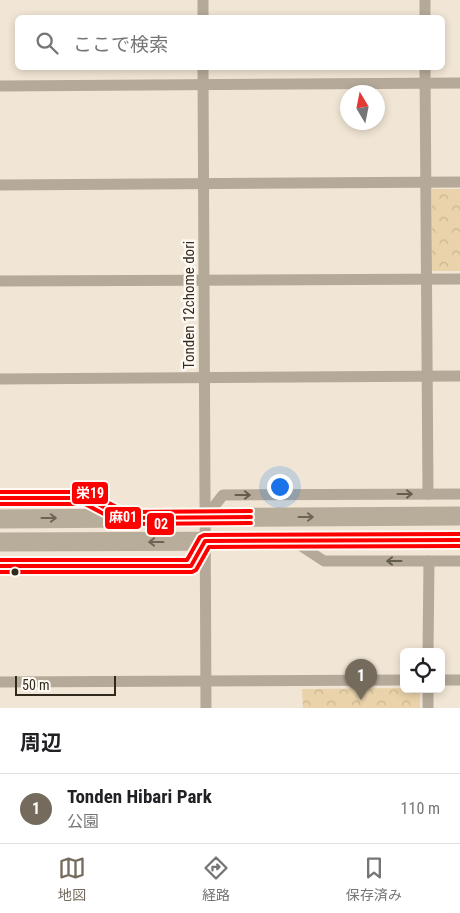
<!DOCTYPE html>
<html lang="ja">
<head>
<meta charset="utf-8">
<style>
	body { margin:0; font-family:"Roboto Condensed","Noto Sans JP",sans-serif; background:#f2f2f2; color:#202124 }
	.controls { position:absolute; right:15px; bottom:15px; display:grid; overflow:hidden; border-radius:8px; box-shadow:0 2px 8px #0003 }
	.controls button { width:45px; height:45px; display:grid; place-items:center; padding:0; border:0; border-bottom:1px solid #e0e0e0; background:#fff; color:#202124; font:25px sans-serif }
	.compass { position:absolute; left:340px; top:85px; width:45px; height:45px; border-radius:50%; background:#fff; box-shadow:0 2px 8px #0003; rotate:350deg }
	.scale { position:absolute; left:15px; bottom:12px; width:101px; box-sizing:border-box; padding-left:5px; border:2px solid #30291c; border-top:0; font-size:14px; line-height:18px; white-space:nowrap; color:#30291c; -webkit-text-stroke:4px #fefaf3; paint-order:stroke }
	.you { position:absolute; left:279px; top:486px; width:18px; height:18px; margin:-12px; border:4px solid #fff; border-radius:50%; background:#1a73e8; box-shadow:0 0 0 8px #1a73e833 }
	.badge { display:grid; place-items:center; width:32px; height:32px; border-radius:50%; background:#746b5d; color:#fff; font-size:16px; font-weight:700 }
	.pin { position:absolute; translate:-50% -41px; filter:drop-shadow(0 1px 2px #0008) }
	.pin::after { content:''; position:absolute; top:26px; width:18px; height:15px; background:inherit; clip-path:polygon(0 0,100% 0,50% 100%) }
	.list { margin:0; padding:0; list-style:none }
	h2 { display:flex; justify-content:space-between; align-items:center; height:65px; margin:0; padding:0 20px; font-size:21px }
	h2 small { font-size:16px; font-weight:400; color:#757577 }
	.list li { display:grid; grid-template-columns:32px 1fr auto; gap:15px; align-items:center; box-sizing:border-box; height:70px; padding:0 20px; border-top:1px solid #e0e0e0 }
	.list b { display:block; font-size:19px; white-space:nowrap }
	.list p { margin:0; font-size:16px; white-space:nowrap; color:#757577 }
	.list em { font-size:16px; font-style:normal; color:#757577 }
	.icon { flex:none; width:28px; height:28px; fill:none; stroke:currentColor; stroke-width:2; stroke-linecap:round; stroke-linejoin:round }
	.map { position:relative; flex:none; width:460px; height:708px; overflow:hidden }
	.search { position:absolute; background:#fff; box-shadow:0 2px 8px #0003; left:15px; right:15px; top:15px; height:55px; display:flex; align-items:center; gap:12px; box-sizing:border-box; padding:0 18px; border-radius:8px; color:#757577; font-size:19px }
	.sheet { height:135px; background:#fff }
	nav { display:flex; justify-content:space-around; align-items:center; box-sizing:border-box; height:70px; border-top:1px solid #e0e0e0; background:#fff; font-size:14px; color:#757577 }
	nav a { display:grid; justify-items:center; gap:2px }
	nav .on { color:#746b5d }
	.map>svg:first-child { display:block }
	.park { fill:url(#park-crowns) }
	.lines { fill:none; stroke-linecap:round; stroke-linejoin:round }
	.minor { stroke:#b5aa99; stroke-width:11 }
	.primary { stroke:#b8ad9a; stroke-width:19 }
	.bus-1-casing { stroke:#fefaf3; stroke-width:8 }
	.bus-2-casing { stroke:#fefaf3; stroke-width:8 }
	.bus-3-casing { stroke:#fefaf3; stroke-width:8 }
	.bus-1 { stroke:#f00; stroke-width:4 }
	.bus-2 { stroke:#f00; stroke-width:4 }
	.bus-3 { stroke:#f00; stroke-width:4 }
	.oneway { stroke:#655d4e }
	.oneway2 { stroke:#6d6455 }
	.bus-dot { fill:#30291c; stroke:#fefaf3; stroke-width:2 }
	.labels { text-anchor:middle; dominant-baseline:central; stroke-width:5; stroke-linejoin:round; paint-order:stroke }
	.street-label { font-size:15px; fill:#30291c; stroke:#fefaf3 }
	.line-badge { stroke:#fefaf3; stroke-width:2 }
	.badge-label { font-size:14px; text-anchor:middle; font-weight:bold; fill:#fff }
</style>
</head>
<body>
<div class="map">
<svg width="460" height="708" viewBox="0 0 460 708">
	<defs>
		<pattern id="park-crowns" width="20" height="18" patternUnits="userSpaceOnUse" patternTransform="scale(1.25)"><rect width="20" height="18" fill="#ead3ab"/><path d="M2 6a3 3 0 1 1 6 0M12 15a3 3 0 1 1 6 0" fill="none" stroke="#c9b593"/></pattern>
	</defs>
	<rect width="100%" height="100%" fill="#f1e6d5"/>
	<g class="park">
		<rect x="432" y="189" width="28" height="82"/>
		<path d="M 404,688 L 417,689 L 420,692 L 420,708 L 303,708 L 302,689 Z"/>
	</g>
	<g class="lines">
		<g class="minor">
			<path d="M 203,0 L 203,18"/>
			<path d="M 425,18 L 425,0"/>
			<path d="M 203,68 L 206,708"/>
			<path d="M 425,68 L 428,494"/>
			<path d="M 0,86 L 460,83"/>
			<path d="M 0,185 L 460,182"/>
			<path d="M 0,281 L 460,279"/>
			<path d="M 0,379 L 460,376"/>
			<path d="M 0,498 L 87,498 L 121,516"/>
			<path d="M 205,518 L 223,495 L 460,494"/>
			<path d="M 295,542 L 324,561 L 460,561"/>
			<path d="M 0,566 L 191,566 L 204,543"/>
			<path d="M 428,652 L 429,561"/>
			<path d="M 441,680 L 460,680"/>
			<path d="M 0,682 L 404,680"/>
			<path d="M 428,708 L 428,689"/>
		</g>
		<g class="primary">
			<path d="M 0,519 L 460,516"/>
			<path d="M 0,542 L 460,540"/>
		</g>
		<g class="bus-1-casing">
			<g id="bus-1">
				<path d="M 0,498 L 87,498 L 124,518 L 251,517"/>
				<path d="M 0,566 L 191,566 L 205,541 L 460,540"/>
			</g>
		</g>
		<g class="bus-2-casing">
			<g id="bus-2">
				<path d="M 0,504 L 85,504 L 123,524 L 251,523"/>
				<path d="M 0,572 L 192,572 L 196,570 L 209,547 L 460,546"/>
			</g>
		</g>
		<g class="bus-3-casing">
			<g id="bus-3">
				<path d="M 0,492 L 88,492 L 126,512 L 251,511"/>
				<path d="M 0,560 L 187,560 L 200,537 L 204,535 L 460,534"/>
			</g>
		</g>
		<use href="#bus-1" class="bus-1"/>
		<use href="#bus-2" class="bus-2"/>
		<use href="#bus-3" class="bus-3"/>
	</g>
	<defs><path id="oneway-shaft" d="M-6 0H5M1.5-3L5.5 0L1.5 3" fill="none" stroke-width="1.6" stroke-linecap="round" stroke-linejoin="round" transform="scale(1.25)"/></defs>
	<g class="oneway">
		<use href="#oneway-shaft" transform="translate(405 494)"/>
		<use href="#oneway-shaft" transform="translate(243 495)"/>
		<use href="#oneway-shaft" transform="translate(394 561) rotate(-180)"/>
	</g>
	<g class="oneway2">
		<use href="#oneway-shaft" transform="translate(306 517)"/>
		<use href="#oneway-shaft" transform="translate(49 518)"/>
		<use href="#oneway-shaft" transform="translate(156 542) rotate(180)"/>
	</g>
	<circle class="bus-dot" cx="15" cy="572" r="4.5"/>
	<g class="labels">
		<g class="street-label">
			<text transform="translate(189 305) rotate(-90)">Tonden 12chome dori</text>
		</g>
	</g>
	<g class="line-badge">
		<rect x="71" y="481" width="38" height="24" rx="5" fill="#f00"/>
		<rect x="104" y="506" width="38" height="24" rx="5" fill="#f00"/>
		<rect x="146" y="512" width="29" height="24" rx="5" fill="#f00"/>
	</g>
	<g class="badge-label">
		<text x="90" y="498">栄19</text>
		<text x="123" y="522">麻01</text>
		<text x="161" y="529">02</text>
	</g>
</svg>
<div class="controls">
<button><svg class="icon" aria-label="locate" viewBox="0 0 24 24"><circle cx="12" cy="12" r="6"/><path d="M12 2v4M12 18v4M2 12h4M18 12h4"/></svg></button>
</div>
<svg class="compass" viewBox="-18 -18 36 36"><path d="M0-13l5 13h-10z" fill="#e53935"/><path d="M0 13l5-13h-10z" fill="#757577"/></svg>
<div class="scale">50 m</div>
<div class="you"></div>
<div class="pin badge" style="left:361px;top:700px">1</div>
<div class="search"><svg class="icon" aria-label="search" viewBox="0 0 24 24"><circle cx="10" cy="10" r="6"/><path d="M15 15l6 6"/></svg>ここで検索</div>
</div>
<section class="sheet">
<h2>周辺<small></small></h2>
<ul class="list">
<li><span class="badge">1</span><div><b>Tonden Hibari Park</b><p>公園</p></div><em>110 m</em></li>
</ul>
</section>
<nav>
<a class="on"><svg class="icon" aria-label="map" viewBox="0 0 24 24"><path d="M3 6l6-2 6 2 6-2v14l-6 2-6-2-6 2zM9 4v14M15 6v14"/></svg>地図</a>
<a><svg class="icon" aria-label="directions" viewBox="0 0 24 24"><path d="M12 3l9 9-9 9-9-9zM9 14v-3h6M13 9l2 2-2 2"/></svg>経路</a>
<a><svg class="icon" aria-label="saved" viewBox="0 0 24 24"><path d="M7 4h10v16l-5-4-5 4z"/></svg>保存済み</a>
</nav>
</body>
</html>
